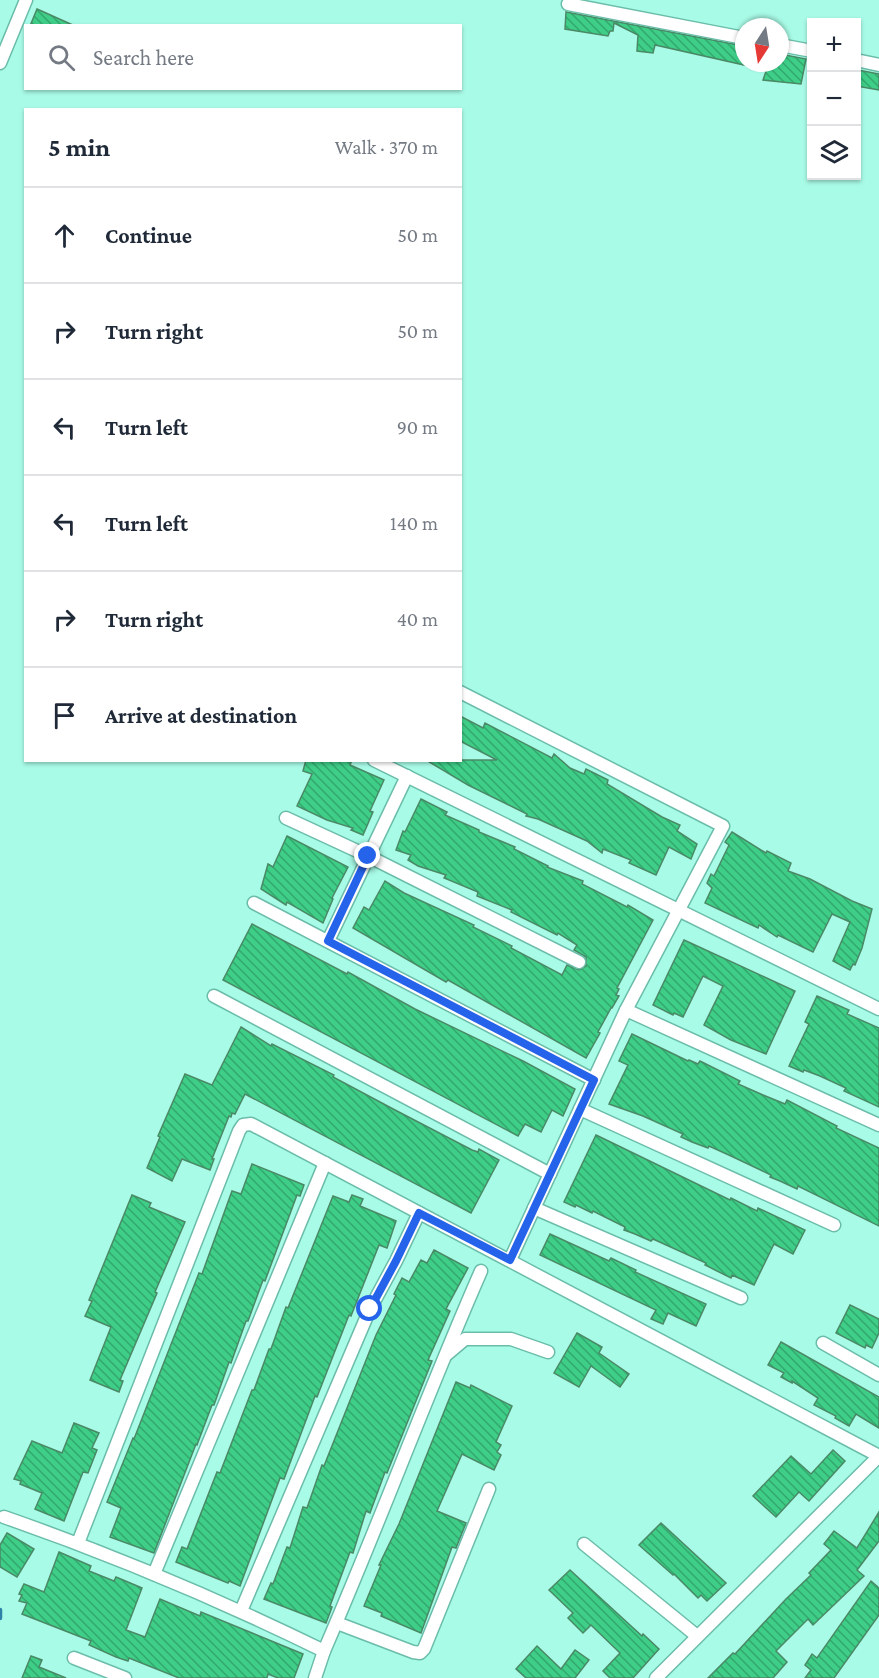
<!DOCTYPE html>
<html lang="en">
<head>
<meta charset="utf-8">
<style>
	body { margin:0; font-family:"Crimson Pro",serif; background:#f6f6f7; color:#1f2937 }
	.controls { position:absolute; right:18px; top:18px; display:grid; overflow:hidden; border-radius:0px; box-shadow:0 2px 4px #0004 }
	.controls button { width:54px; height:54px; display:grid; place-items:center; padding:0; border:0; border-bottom:2px solid #e0e1e3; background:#fff; color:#1f2937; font:30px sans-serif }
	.compass { position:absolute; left:735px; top:18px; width:54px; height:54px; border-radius:50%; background:#fff; box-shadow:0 2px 4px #0004; rotate:192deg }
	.stop { position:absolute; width:18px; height:18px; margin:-14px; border:4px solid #2563eb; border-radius:50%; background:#fff }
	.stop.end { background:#2563eb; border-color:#fff; box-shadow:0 2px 6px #0008 }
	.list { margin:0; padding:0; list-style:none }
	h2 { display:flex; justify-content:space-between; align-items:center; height:78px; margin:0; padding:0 24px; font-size:26px }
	h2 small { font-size:20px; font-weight:400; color:#747a83 }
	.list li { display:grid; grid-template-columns:39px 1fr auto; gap:18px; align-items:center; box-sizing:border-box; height:96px; padding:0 24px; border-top:2px solid #e0e1e3 }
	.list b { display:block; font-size:22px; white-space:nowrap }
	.list em { font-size:20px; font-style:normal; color:#747a83 }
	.icon { flex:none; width:33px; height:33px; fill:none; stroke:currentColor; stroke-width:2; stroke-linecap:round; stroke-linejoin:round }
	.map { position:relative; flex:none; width:879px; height:1678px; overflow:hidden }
	.search { position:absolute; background:#fff; box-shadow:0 2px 4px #0004; left:24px; top:24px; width:438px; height:66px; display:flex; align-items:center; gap:15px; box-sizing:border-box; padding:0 21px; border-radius:0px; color:#747a83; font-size:22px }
	.panel { position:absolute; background:#fff; box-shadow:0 2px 4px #0004; left:24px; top:108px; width:438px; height:654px; border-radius:0px }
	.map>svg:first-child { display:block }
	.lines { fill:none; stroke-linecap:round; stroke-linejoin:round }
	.stream { stroke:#2f82a8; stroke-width:4.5 }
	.building { fill:url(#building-back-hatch); stroke:#4a8965; stroke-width:1.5 }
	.street-casing { stroke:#6bbdaa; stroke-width:15 }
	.street { stroke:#fff; stroke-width:12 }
	.route { stroke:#2563eb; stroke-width:8 }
</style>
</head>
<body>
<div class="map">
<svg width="879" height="1678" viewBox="0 0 879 1678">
	<defs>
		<pattern id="building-back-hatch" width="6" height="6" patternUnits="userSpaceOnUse" patternTransform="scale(1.5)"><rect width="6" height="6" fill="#3fce88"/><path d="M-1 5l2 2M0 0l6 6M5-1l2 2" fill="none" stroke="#32a76e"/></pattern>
	</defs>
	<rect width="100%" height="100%" fill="#a8fbe7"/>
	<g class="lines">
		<path class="stream" d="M 0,1610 L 0,1618"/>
	</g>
	<g class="building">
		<path d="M 37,9 L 75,26 L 30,26 Z"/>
		<path d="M 566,12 L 744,46 L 744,65 L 655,45 L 653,53 L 637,51 L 638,35 L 614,23 L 613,31 L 610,31 L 608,36 L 565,29 Z"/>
		<path d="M 780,54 L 806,59 L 801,84 L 763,80 L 769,63 L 780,63 Z"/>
		<path d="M 858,70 L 879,74 L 879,90 L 856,86 Z"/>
		<path d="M 460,716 L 483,728 L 485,723 L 552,758 L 554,754 L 570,768 L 584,774 L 586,769 L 608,780 L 607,784 L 662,817 L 680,825 L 677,831 L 697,844 L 691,859 L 669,847 L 656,875 L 629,863 L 631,860 L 603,849 L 602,853 L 587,841 L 538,819 L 526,816 L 527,814 L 468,785 L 426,760 L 497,760 L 460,741 Z"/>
		<path d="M 306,760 L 352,760 L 350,765 L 384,780 L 370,811 L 373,812 L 363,835 L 351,830 L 353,828 L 327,820 L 297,806 L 312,774 L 303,771 Z"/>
		<path d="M 421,799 L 447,812 L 445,815 L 479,830 L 479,832 L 515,847 L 514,849 L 548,866 L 547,867 L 583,881 L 582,884 L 627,907 L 628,905 L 653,920 L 617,988 L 619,989 L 616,995 L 619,996 L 612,1008 L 611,1008 L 598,1032 L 600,1033 L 586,1058 L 448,980 L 446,982 L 353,928 L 364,907 L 369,910 L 385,881 L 404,893 L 474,925 L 473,927 L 512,946 L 511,948 L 562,975 L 567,965 L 579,970 L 586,966 L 586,957 L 574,950 L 577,945 L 558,933 L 557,935 L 511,912 L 512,910 L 477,896 L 478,892 L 444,878 L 446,875 L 418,866 L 408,860 L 411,855 L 396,850 L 403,831 L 405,832 Z"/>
		<path d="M 732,832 L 766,853 L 767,851 L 791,863 L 788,871 L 810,879 L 852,901 L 872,909 L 862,948 L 855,965 L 853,964 L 850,970 L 833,961 L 850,922 L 832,914 L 813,952 L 778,935 L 777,937 L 759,925 L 758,928 L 705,903 L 712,888 L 707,883 L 711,874 L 714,876 L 729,845 L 725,842 Z"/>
		<path d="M 287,836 L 348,867 L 332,898 L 333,899 L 323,923 L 287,902 L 286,905 L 261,889 L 268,864 L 273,867 Z"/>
		<path d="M 252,924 L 347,974 L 348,972 L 415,1009 L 523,1061 L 575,1089 L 563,1116 L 552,1110 L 541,1132 L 525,1124 L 518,1136 L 223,980 Z"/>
		<path d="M 684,940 L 795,991 L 766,1054 L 731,1040 L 704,1025 L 723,986 L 703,976 L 683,1017 L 674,1013 L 673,1015 L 653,1005 Z"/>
		<path d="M 817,996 L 849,1010 L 847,1014 L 879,1028 L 879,1107 L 844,1091 L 846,1088 L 820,1076 L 804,1070 L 803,1072 L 789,1066 L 809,1024 L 805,1022 Z"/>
		<path d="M 241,1027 L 271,1046 L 272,1044 L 334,1075 L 333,1077 L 395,1110 L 472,1150 L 478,1152 L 479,1149 L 499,1160 L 471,1213 L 245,1094 L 235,1114 L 232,1113 L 231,1117 L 229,1116 L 212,1159 L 214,1159 L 210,1170 L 182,1159 L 172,1181 L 147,1168 L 160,1137 L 158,1136 L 185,1074 L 212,1085 Z"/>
		<path d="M 632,1034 L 688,1061 L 689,1060 L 698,1064 L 700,1061 L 740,1081 L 738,1084 L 763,1095 L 785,1104 L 787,1100 L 837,1126 L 836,1128 L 879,1148 L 879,1226 L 798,1186 L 797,1189 L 780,1181 L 770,1177 L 771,1175 L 731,1156 L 709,1146 L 708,1148 L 692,1142 L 681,1137 L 683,1134 L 643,1116 L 609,1104 L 628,1065 L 619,1061 Z"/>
		<path d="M 596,1135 L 730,1200 L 731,1198 L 757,1211 L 758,1208 L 805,1230 L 793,1254 L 774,1244 L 754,1285 L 732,1275 L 731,1278 L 705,1265 L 706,1263 L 653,1239 L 651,1241 L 635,1234 L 624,1230 L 625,1227 L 593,1211 L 592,1213 L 576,1205 L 575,1207 L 564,1202 Z"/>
		<path d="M 252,1164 L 304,1185 L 300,1196 L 297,1195 L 265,1281 L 263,1280 L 248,1321 L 246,1321 L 231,1363 L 229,1362 L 214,1405 L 212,1405 L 197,1445 L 196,1444 L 154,1553 L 110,1537 L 121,1508 L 107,1502 L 133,1438 L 134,1439 L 199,1273 L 202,1274 L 232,1191 L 241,1194 Z"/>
		<path d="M 132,1195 L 151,1203 L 149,1207 L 185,1222 L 155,1292 L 157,1293 L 120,1380 L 123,1381 L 119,1392 L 90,1380 L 111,1327 L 85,1316 L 92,1301 L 89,1300 Z"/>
		<path d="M 352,1195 L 363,1199 L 360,1206 L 396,1221 L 387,1248 L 379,1245 L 351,1316 L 349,1315 L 317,1397 L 315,1396 L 284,1479 L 280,1478 L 240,1586 L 229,1581 L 228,1583 L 176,1562 L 182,1547 L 187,1549 L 217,1472 L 220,1473 L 252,1390 L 254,1390 L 269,1349 L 271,1349 L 286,1307 L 288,1308 L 333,1196 L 349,1202 Z"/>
		<path d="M 550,1234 L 609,1261 L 611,1258 L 636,1270 L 635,1272 L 706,1304 L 696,1326 L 668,1313 L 663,1324 L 651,1319 L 656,1310 L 540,1255 Z"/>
		<path d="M 434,1250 L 468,1268 L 446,1309 L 450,1311 L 428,1360 L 432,1361 L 387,1473 L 385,1472 L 370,1513 L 366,1511 L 353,1553 L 350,1552 L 330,1606 L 332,1607 L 326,1623 L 264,1599 L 271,1583 L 273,1584 L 287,1547 L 290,1548 L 303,1507 L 307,1508 L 322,1465 L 324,1466 L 376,1335 L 396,1295 L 394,1294 L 402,1278 L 409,1282 L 421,1260 L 427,1263 Z"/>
		<path d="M 850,1305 L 879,1319 L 879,1333 L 872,1348 L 866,1345 L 865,1348 L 836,1333 Z"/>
		<path d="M 577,1333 L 602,1347 L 599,1353 L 629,1374 L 620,1387 L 591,1366 L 579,1387 L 554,1373 Z"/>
		<path d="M 781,1342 L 879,1397 L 879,1428 L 856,1414 L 849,1426 L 835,1418 L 836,1416 L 814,1405 L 818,1398 L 792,1381 L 792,1383 L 781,1377 L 784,1373 L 768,1365 Z"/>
		<path d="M 456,1382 L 470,1388 L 471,1385 L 512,1406 L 496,1442 L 501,1445 L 497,1452 L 501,1455 L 494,1470 L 462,1454 L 437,1511 L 466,1523 L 456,1548 L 452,1547 L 421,1633 L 381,1616 L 382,1613 L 364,1606 L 381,1565 L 379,1565 L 399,1524 Z"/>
		<path d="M 74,1423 L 99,1433 L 92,1448 L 97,1450 L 88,1473 L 83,1472 L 64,1521 L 35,1509 L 42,1493 L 20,1484 L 21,1481 L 14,1479 L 32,1441 L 62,1453 Z"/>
		<path d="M 833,1450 L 845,1461 L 809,1501 L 799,1492 L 776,1517 L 753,1496 L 791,1456 L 811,1474 Z"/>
		<path d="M 879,1512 L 879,1541 L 857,1570 L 864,1576 L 813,1625 L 808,1619 L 776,1651 L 787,1662 L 773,1678 L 708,1678 L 733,1653 L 735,1654 L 786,1599 L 811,1575 L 809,1573 L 831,1550 L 824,1544 L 834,1531 L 857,1548 Z"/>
		<path d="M 661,1523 L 726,1583 L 707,1601 L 701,1595 L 698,1598 L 674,1574 L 673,1575 L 639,1545 Z"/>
		<path d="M 7,1533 L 34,1549 L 17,1577 L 0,1567 L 0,1545 Z"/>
		<path d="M 59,1552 L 91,1566 L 89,1571 L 114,1581 L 116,1577 L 142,1588 L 126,1630 L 145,1637 L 160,1599 L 200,1616 L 201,1612 L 303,1654 L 294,1678 L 278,1678 L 268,1674 L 267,1678 L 179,1678 L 129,1658 L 128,1661 L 116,1657 L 89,1645 L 91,1641 L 22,1614 L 27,1603 L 19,1601 L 22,1595 L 19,1594 L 24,1584 L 44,1592 Z"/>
		<path d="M 570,1570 L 642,1636 L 643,1634 L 659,1649 L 633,1678 L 610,1678 L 603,1671 L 620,1653 L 591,1625 L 583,1633 L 568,1618 L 573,1613 L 549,1590 Z"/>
		<path d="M 871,1581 L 879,1588 L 879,1615 L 834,1678 L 805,1678 L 811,1670 L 805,1665 L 812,1654 L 817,1658 Z"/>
		<path d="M 537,1646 L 561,1669 L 575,1650 L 589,1660 L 575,1678 L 526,1678 L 516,1669 Z"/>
		<path d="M 31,1656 L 42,1660 L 39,1667 L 66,1678 L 22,1678 Z"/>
	</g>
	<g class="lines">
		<g class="street-casing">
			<g id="street">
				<path d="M 568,4 L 744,38"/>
				<path d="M 780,45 L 812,51"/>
				<path d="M 856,60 L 879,65"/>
				<path d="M 0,63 L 26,0"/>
				<path d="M 460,692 L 723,826 L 626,1010 L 510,1260"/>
				<path d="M 374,760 L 879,1009"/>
				<path d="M 286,818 L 368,856 L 579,962"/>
				<path d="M 254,903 L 594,1080"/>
				<path d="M 328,941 L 407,776"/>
				<path d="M 214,996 L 550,1174"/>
				<path d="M 626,1010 L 879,1125"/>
				<path d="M 580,1109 L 834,1225"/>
				<path d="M 534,1208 L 741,1298"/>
				<path d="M 823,1343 L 879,1375"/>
				<path d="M 446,1355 L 465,1339 L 511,1339 L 548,1352"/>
				<path d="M 4,1517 C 113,1555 220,1600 324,1651 L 315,1678"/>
				<path d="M 78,1543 L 239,1131 L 243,1125 L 251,1124 L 879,1456"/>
				<path d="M 584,1544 L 697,1636"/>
				<path d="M 154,1574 L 325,1163"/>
				<path d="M 241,1611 L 370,1309 L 396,1261 L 419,1213"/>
				<path d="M 337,1623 L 413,1652 L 420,1653 L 424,1649 L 489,1489"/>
				<path d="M 324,1651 C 379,1525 426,1396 481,1271"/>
				<path d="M 74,1658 L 125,1678"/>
				<path d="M 656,1678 L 879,1456"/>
			</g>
		</g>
		<use href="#street" class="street"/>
	</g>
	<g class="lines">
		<path class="route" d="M 368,856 L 328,941 L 594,1080 L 510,1260 L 419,1213 L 396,1261 L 370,1309"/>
	</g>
</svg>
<div class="controls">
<button>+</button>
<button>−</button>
<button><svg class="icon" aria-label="layers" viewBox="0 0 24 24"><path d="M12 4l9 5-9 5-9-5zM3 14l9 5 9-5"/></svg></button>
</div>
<svg class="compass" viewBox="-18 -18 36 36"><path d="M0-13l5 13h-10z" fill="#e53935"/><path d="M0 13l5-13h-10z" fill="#747a83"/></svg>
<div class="stop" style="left:370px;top:1309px"></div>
<div class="stop end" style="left:368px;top:856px"></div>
<div class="search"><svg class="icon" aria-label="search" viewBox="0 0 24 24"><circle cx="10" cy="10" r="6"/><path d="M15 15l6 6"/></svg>Search here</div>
<section class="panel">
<h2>5 min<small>Walk · 370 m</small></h2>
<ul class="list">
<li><svg class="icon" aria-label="ahead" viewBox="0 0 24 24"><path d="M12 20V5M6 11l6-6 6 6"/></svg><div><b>Continue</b></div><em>50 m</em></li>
<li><svg class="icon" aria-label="right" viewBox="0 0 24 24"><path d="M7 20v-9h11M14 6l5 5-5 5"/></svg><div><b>Turn right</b></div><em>50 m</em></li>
<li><svg class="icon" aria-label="left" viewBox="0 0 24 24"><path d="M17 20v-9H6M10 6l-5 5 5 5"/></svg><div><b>Turn left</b></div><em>90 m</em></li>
<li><svg class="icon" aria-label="left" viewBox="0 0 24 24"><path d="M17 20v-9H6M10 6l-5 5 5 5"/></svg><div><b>Turn left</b></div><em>140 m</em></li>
<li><svg class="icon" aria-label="right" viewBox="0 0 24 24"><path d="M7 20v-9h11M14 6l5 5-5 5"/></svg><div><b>Turn right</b></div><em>40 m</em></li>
<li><svg class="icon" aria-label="arrive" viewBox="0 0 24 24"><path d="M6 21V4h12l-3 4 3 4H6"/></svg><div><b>Arrive at destination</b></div></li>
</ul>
</section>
</div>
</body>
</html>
